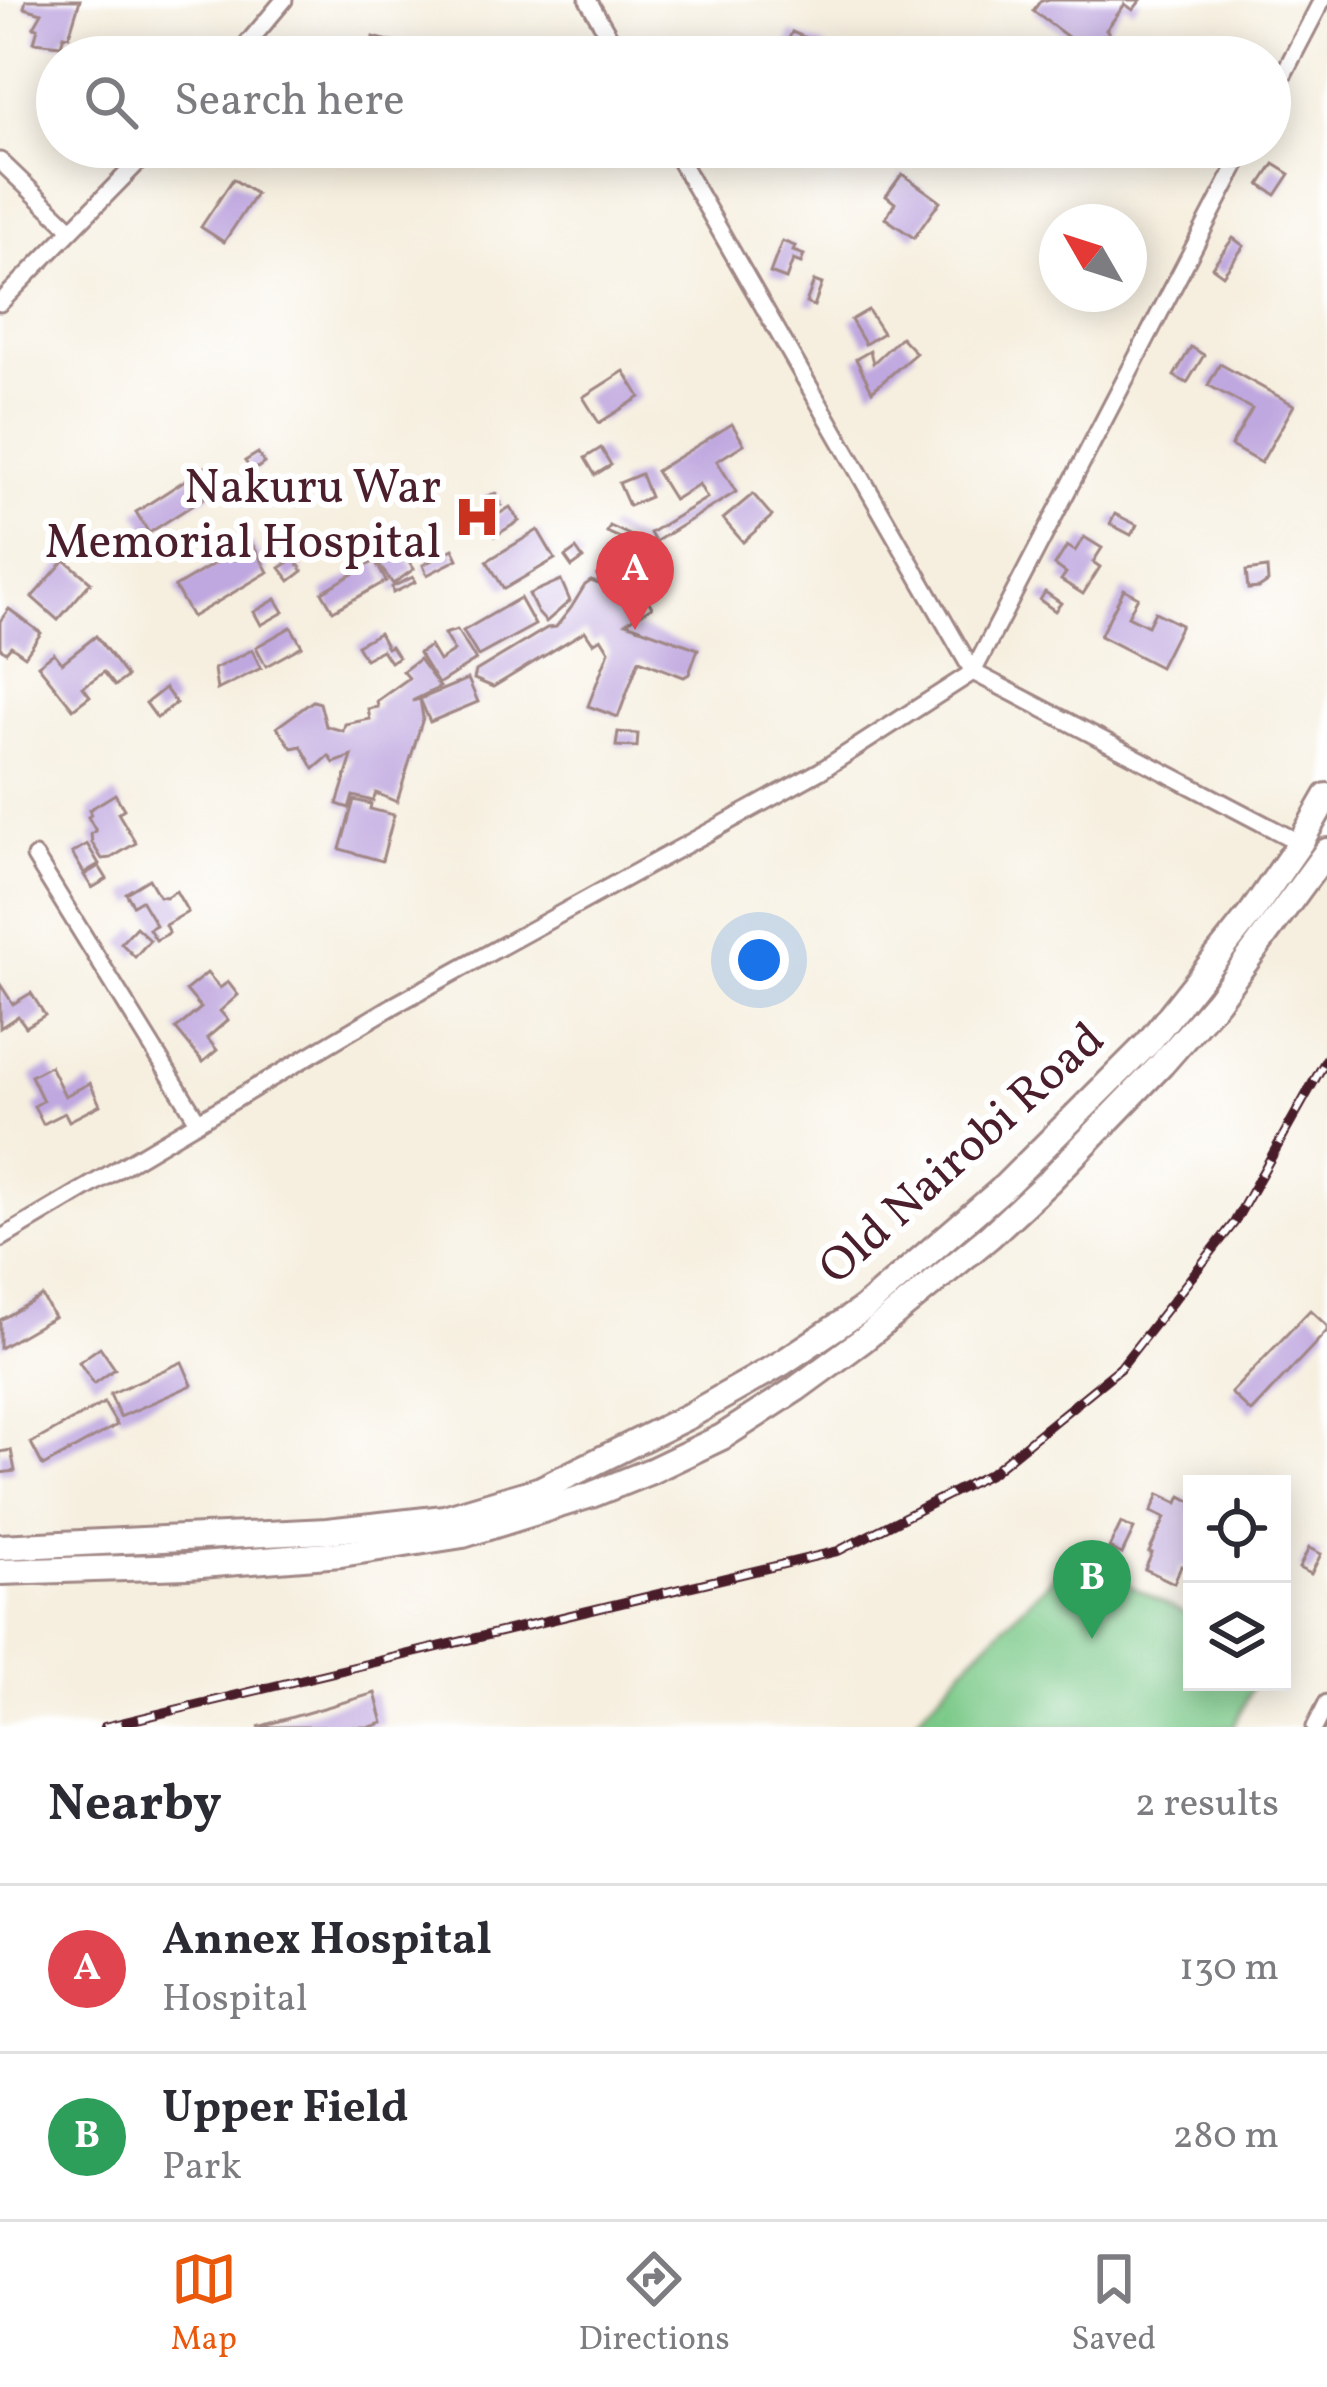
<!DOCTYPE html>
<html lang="en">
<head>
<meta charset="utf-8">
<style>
	body { margin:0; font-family:Vollkorn,serif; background:#f7f7f7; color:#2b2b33 }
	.controls { position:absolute; right:36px; bottom:36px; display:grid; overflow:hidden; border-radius:0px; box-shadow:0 6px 30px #0003 }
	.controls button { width:108px; height:108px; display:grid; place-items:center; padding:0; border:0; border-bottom:3px solid #e1e1e2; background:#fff; color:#2b2b33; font:60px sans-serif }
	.compass { position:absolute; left:1039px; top:204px; width:108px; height:108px; border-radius:50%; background:#fff; box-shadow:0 6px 30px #0003; rotate:309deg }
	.you { position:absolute; left:759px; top:960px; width:42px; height:42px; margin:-30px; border:9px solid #fff; border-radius:50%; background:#1a73e8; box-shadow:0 0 0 18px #1a73e833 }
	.badge { display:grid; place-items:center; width:78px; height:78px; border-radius:50%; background:#ea580c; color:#fff; font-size:39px; font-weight:700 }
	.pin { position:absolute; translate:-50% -99px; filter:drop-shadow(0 3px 6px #0008) }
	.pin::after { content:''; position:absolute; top:63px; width:42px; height:36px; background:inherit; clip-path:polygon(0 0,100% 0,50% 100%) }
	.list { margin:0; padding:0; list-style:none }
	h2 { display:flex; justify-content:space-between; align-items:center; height:156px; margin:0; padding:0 48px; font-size:51px }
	h2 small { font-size:39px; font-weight:400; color:#7c7c81 }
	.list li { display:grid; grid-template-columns:78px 1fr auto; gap:36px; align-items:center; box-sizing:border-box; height:168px; padding:0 48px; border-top:3px solid #e1e1e2 }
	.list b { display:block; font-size:45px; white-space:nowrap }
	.list p { margin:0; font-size:39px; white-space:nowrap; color:#7c7c81 }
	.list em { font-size:39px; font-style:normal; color:#7c7c81 }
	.icon { flex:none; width:66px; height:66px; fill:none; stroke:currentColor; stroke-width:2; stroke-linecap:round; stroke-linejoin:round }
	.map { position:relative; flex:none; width:1327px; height:1727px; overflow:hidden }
	.search { position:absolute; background:#fff; box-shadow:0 6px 30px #0003; left:36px; right:36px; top:36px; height:132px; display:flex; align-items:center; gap:30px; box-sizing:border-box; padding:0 42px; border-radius:66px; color:#7c7c81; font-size:45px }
	.sheet { height:492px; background:#fff }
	nav { display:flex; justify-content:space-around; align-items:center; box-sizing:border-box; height:168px; border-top:3px solid #e1e1e2; background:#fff; font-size:33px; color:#7c7c81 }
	nav a { display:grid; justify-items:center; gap:6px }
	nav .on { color:#ea580c }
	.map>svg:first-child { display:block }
	.green { fill:#7ac988; stroke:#62745a; stroke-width:3 }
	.building { fill:#bfa7df }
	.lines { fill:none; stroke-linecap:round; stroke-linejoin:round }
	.minor-casing { stroke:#a08785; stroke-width:21 }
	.trunk-casing { stroke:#a08785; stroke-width:30 }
	.minor { stroke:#fff; stroke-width:15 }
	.trunk { stroke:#fff; stroke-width:24 }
	.rail-casing { stroke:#4a1f2b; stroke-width:10 }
	.rail { stroke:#fff; stroke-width:6; stroke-dasharray:18; stroke-linecap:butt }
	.labels { text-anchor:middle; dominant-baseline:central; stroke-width:12; stroke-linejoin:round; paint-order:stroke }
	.poi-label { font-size:48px; fill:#4a1f2b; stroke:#fff; text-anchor:end }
	.street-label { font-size:48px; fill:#4a1f2b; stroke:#fff }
</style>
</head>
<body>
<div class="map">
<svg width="1327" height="1727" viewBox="0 0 1327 1727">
	<rect width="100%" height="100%" fill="#fff"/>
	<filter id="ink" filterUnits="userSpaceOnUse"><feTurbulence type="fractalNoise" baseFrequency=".00833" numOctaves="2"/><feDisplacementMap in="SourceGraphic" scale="24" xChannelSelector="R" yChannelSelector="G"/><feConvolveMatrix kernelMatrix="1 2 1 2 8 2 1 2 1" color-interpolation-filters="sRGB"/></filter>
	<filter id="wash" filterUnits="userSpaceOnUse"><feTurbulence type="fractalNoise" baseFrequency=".004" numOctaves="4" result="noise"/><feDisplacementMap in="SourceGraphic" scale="48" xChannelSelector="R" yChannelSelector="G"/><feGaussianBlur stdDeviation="2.7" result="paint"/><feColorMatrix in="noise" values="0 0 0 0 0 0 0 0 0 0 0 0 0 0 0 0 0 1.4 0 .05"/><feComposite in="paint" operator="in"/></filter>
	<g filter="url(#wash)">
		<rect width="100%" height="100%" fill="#f6efdf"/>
		<path class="green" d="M 1073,1557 L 1192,1617 L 1192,1682 L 1254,1682 L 1234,1727 L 909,1727 L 968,1662 Z"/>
		<g id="blocks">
			<g class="building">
				<path d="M 26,0 L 80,0 L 69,36 L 64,35 L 61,45 L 34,42 L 38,28 L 34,27 L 42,13 L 24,8 Z"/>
				<path d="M 1041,0 L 1141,0 L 1133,10 L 1125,4 L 1106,30 L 1109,32 L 1092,55 L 1033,11 Z"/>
				<path d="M 792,32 L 827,47 L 822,57 L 787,43 Z"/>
				<path d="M 373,37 L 402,44 L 399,57 L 369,57 Z"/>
				<path d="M 1274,164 L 1290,174 L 1276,195 L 1260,185 Z"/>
				<path d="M 902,174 L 940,201 L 914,238 L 885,218 L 895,203 L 886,196 Z"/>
				<path d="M 233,179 L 256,194 L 224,242 L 201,227 Z"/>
				<path d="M 1233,238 L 1244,246 L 1223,275 L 1212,267 Z"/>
				<path d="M 782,241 L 795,246 L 793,251 L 804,255 L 801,263 L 793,260 L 786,279 L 770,273 Z"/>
				<path d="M 814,281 L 822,284 L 814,306 L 806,303 Z"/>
				<path d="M 868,310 L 883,333 L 865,344 L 851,320 Z"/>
				<path d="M 901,337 L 916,353 L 872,391 L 856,359 L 870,351 L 873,363 Z"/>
				<path d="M 1191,347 L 1204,355 L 1187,383 L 1174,376 Z"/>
				<path d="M 1220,364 L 1294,405 L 1261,463 L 1231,446 L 1252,409 L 1208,385 Z"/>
				<path d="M 624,371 L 640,397 L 599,423 L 583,397 Z"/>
				<path d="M 732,424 L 744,444 L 717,461 L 736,492 L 655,542 L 650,533 L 707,498 L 699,484 L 674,500 L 656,471 Z"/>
				<path d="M 601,448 L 611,465 L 595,475 L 585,458 Z"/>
				<path d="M 258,453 L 264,463 L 252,472 L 245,461 Z"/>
				<path d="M 210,464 L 224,485 L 149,533 L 136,512 Z"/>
				<path d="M 641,474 L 650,497 L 629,506 L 619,483 Z"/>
				<path d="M 496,493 L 501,505 L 489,510 L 484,497 Z"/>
				<path d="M 753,494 L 772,516 L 743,542 L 723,519 Z"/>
				<path d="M 510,507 L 519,521 L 495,536 L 486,522 Z"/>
				<path d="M 1115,514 L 1137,525 L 1131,535 L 1110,524 Z"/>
				<path d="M 610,526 L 649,544 L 646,550 L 607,532 Z"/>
				<path d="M 538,530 L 555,559 L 504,589 L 487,561 Z"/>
				<path d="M 1084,537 L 1102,548 L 1093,562 L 1100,567 L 1083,594 L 1061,580 L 1066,573 L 1055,565 L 1067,546 L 1075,551 Z"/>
				<path d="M 251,542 L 268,572 L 192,617 L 175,587 Z"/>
				<path d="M 453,549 L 458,559 L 427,575 L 423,565 Z"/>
				<path d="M 576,549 L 583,559 L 572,567 L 565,557 Z"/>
				<path d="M 401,550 L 414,569 L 393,584 L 379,565 Z"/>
				<path d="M 294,559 L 303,571 L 290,581 L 280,568 Z"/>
				<path d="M 623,559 L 652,607 L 626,623 L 698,649 L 689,674 L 684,677 L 639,660 L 618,717 L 588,706 L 609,651 L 601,638 L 593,643 L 585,631 L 493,687 L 474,679 L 476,671 L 547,628 L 556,627 L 571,608 L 585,585 L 591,581 L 604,586 L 597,575 Z"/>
				<path d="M 65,560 L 91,582 L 58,620 L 32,597 Z"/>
				<path d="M 375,561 L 386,581 L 333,611 L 322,592 Z"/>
				<path d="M 1267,568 L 1268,582 L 1259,588 L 1248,589 L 1246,571 Z"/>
				<path d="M 413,577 L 415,582 L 393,593 L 392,587 Z"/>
				<path d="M 561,580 L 570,601 L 546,622 L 537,612 L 529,594 Z"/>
				<path d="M 1124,589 L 1138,597 L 1128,616 L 1148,626 L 1155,612 L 1181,625 L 1160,667 L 1100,636 Z"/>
				<path d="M 1045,592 L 1061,603 L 1055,611 L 1040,600 Z"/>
				<path d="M 520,598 L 535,625 L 478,656 L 463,631 Z"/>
				<path d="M 276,599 L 284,612 L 261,625 L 254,612 Z"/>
				<path d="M 9,609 L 41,633 L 25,656 L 11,646 L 6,652 L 0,648 L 0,621 Z"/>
				<path d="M 291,627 L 302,646 L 266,666 L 256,647 Z"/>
				<path d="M 457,630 L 476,660 L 438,684 L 419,653 L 430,646 L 439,661 L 454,651 L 444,634 Z"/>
				<path d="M 379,633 L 387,648 L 391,646 L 398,657 L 390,662 L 382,650 L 365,659 L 357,645 Z"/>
				<path d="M 96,636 L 127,677 L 115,686 L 104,672 L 83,687 L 90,696 L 73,709 L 38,665 L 54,653 L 62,663 Z"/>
				<path d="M 252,650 L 261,668 L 217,690 L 214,669 Z"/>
				<path d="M 419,659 L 440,687 L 412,701 L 420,699 L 423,718 L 397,802 L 376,793 L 373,801 L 353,796 L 349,808 L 337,804 L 352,756 L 334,763 L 329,756 L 314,769 L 301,746 L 292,748 L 277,727 L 313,701 L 320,703 L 326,726 L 343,731 L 345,724 L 370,719 L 368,709 L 378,707 L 377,701 L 409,678 L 403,671 Z"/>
				<path d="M 468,679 L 478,702 L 430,722 L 420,699 Z"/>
				<path d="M 165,688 L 176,703 L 157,718 L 146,703 Z"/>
				<path d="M 618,732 L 638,734 L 637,747 L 616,746 Z"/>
				<path d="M 115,794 L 124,809 L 118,813 L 136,843 L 111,858 L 102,859 L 92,843 L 91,834 L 96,831 L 88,817 L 91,815 L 89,810 Z"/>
				<path d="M 354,800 L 371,804 L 370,809 L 394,815 L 382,861 L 340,849 Z"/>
				<path d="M 87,844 L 99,864 L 84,873 L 72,853 Z"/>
				<path d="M 99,866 L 107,879 L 92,888 L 84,875 Z"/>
				<path d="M 149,879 L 159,896 L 166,897 L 176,891 L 188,912 L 165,925 L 169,933 L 156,940 L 149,929 L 156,925 L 141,900 L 133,905 L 126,893 Z"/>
				<path d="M 136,927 L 150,940 L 135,957 L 121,943 Z"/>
				<path d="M 207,973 L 220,988 L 228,982 L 238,995 L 220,1011 L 228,1020 L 207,1038 L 217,1050 L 203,1062 L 176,1029 L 201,1008 L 186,990 Z"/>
				<path d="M 0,984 L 13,1004 L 31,993 L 45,1015 L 26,1027 L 18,1016 L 0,1028 Z"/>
				<path d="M 50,1066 L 65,1096 L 90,1083 L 100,1105 L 69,1121 L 65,1113 L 43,1124 L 34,1106 L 43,1101 L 31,1076 Z"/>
				<path d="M 42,1296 L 54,1317 L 0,1348 L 0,1320 Z"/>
				<path d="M 1310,1310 L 1327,1326 L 1327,1331 L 1251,1412 L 1231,1393 Z"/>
				<path d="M 100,1347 L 115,1369 L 94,1384 L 79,1362 Z"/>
				<path d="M 182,1362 L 192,1385 L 120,1417 L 110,1394 Z"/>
				<path d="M 104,1403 L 117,1425 L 43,1466 L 31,1443 Z"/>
				<path d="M 11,1450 L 15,1471 L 0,1473 L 0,1452 Z"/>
				<path d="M 1159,1494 L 1178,1503 L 1181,1496 L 1192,1502 L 1192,1571 L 1181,1566 L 1174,1583 L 1145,1569 L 1152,1553 L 1149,1552 L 1165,1518 L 1151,1512 Z"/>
				<path d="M 1121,1523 L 1134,1529 L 1122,1554 L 1109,1548 Z"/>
				<path d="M 1309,1548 L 1321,1554 L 1311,1574 L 1299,1568 Z"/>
				<path d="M 375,1693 L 383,1723 L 370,1727 L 258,1727 Z"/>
			</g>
		</g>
	</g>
	<g filter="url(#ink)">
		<use href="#blocks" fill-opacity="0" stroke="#a08785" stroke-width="3"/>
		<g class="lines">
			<g class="minor-casing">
				<g id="minor">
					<path d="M 588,0 L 621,57"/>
					<path d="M 236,57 L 284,0"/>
					<path d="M 1270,100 L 1322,0"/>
					<path d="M 672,147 L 973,672 L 1300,843"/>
					<path d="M 0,161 L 71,229"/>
					<path d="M 0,303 L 153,147"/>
					<path d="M 35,857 L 198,1121"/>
					<path d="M 0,1239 L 393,1006 L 820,771 L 973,672 L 1246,147"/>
					<path d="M 1315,1727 L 1327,1703"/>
				</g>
			</g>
			<g class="trunk-casing">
				<g id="trunk">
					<path d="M 0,1547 L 327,1531 L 444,1518 L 541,1489 L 689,1416 L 782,1363 L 863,1309 L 1001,1190 L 1148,1043 L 1252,912 L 1300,843 L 1327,796"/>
					<path d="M 0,1572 L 188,1566 L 341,1554 L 463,1535 L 591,1495 L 651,1471 L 722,1437 L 796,1389 L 863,1340 L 989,1237 L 1049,1181 L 1162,1064 L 1217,1001 L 1327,851"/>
				</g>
			</g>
			<use href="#minor" class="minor"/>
			<use href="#trunk" class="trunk"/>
			<g class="rail-casing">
				<path id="rail" d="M 104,1727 L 838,1551 L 991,1473 L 1120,1368 L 1234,1223 L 1327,1058"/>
			</g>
			<use href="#rail" class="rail"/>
		</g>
	</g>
	<defs>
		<g id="hospital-bare" transform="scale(3.6)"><path d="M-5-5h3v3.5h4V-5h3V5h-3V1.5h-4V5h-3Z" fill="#c8321e" stroke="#fff" stroke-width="2.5" paint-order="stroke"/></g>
	</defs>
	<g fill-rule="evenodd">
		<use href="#hospital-bare" x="477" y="517"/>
	</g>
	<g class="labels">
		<g class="poi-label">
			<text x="441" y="489">Nakuru War<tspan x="441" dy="55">Memorial Hospital</tspan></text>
		</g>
		<g class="street-label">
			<text transform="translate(963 1155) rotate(-42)">Old Nairobi Road</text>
		</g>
	</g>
</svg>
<div class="controls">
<button><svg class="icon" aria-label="locate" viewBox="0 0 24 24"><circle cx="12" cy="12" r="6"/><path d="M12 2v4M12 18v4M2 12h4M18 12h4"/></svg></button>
<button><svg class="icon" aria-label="layers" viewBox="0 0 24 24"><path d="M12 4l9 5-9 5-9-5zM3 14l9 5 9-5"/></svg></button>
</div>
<svg class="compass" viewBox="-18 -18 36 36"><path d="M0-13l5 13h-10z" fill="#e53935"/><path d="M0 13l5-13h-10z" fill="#7c7c81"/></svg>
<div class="you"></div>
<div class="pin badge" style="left:635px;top:630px;background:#e0444e">A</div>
<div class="pin badge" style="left:1092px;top:1639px;background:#2e9e5b">B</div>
<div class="search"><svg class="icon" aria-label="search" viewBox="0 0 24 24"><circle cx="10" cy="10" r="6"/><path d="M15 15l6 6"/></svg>Search here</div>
</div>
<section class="sheet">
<h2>Nearby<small>2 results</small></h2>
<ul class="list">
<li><span class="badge" style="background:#e0444e">A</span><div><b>Annex Hospital</b><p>Hospital</p></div><em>130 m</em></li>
<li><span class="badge" style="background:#2e9e5b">B</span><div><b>Upper Field</b><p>Park</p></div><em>280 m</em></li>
</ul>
</section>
<nav>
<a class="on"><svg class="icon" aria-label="map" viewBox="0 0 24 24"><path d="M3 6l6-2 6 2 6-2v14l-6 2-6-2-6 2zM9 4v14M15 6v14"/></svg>Map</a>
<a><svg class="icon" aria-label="directions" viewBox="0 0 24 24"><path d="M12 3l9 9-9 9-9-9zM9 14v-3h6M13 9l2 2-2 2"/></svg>Directions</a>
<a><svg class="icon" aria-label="saved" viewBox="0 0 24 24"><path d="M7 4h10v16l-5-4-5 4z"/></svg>Saved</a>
</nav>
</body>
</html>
